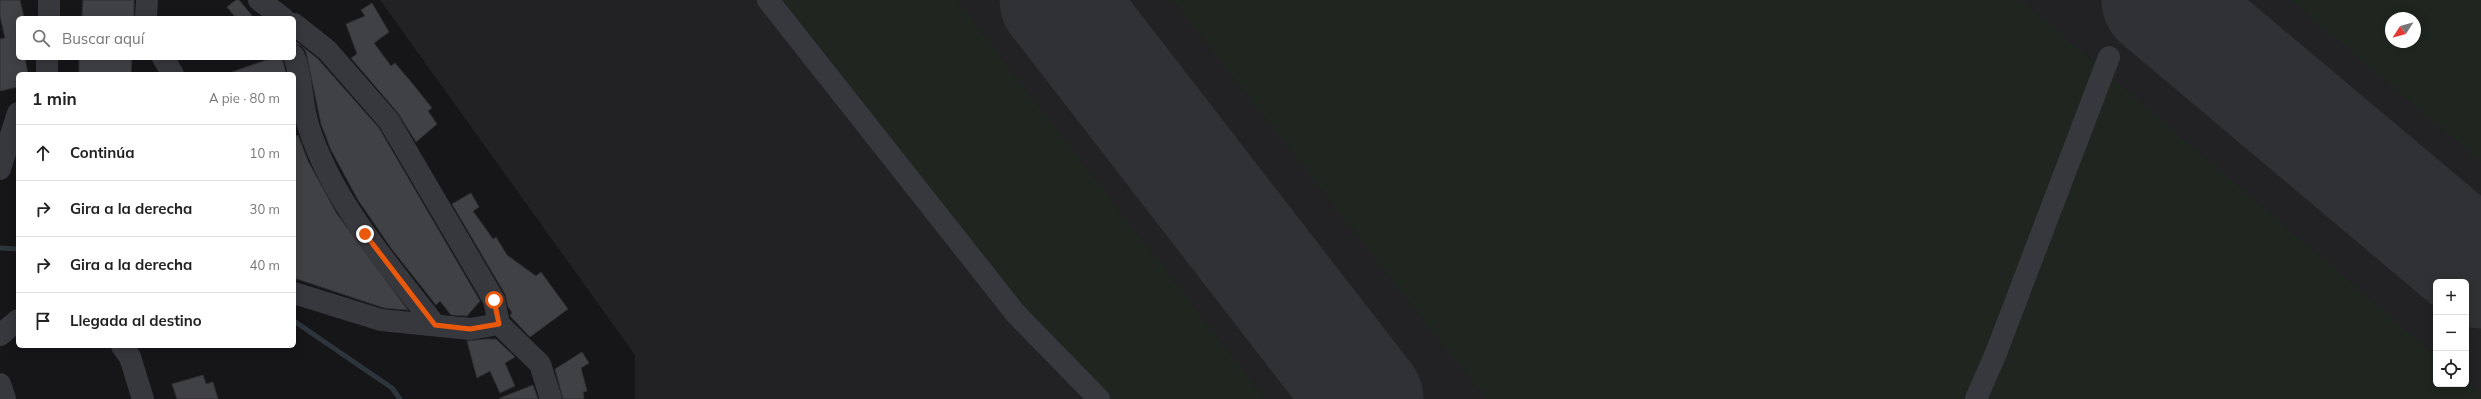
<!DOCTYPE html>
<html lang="es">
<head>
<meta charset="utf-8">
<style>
	body { margin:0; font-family:Mulish,sans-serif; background:#f6f6f6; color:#222 }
	.controls { position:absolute; right:12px; bottom:12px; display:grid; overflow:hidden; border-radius:6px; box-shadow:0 2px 10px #0003 }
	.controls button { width:36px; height:36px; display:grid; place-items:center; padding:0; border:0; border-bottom:1px solid #e0e0e0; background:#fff; color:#222; font:20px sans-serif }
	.compass { position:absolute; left:2385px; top:12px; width:36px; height:36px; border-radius:50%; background:#fff; box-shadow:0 2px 10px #0003; rotate:234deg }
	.stop { position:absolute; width:12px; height:12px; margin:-9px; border:3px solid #ea580c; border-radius:50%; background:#fff }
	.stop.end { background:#ea580c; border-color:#fff; box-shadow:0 1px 4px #0008 }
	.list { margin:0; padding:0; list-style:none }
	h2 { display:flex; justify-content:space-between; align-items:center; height:52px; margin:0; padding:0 16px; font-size:17px }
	h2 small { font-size:13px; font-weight:400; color:#767676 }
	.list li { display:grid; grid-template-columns:26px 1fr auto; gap:12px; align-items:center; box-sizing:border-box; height:56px; padding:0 16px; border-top:1px solid #e0e0e0 }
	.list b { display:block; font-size:15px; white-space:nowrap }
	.list em { font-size:13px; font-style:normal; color:#767676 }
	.icon { flex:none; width:22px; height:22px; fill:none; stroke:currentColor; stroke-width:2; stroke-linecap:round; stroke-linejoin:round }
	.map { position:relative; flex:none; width:2481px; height:399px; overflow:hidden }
	.search { position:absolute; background:#fff; box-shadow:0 2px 10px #0003; left:16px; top:16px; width:280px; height:44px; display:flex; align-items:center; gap:10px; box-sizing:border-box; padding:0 14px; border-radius:6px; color:#767676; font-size:15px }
	.panel { position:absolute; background:#fff; box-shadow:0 2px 10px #0003; left:16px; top:72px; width:280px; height:276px; border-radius:6px }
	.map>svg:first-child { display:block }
	.built { fill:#222225; fill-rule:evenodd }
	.green { fill:#1e261f; fill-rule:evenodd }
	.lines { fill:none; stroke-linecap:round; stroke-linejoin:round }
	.stream { stroke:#2c353c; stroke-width:5 }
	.taxiway { stroke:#303135; stroke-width:46 }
	.runway { stroke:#303135; stroke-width:115 }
	.building { fill:#404145; stroke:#303034 }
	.minor { stroke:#37383d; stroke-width:22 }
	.route { stroke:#ea580c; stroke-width:5 }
</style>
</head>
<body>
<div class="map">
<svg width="2481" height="399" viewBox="0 0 2481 399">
	<rect width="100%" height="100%" fill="#161618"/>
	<path class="built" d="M 380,0 L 2481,0 L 2481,399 L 635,399 L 635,355 ZM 2391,18 L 2415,18 L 2415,42 L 2391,42 ZM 2436,282 L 2466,282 L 2466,384 L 2436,384 Z"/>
	<g class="green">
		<path d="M 782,0 L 956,0 L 1265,399 L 1106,399 L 1022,309 Z"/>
		<path d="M 1173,0 L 2021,0 L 2436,356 L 2436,384 L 2466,384 L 2466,382 L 2481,395 L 2481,399 L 1486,399 Z"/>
		<path d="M 2290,0 L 2481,0 L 2481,161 ZM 2391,18 L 2415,18 L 2415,42 L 2391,42 Z"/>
	</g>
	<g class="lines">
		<g class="stream">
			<path d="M 0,248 L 18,249"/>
			<path d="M 294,321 L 392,388 L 400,399"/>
		</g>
		<path class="taxiway" d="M 2174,0 L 2177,16"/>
		<g class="runway">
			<path d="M 1057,0 L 1366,399"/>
			<path d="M 2159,0 L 2481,271"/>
		</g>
	</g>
	<g class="building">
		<path d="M 0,0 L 20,0 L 24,17 L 18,18 L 18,58 L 25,58 L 28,74 L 18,74 L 18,87 L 0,91 L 0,39 L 5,38 L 0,16 Z"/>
		<path d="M 83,0 L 134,0 L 134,18 L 82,18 Z"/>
		<path d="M 236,0 L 239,0 L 254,18 L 236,18 L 227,7 Z"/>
		<path d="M 372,3 L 389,32 L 374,43 L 391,66 L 395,63 L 412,83 L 432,108 L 428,111 L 437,124 L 416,142 L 398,113 L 351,58 L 357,54 L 346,24 L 365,16 L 361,10 Z"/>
		<path d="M 294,40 L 318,59 L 379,128 L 480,301 L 467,316 L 451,315 L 440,301 L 436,305 L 391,248 L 358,200 L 331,150 L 321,124 L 306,52 L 302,46 L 294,44 Z"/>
		<path d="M 79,58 L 132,58 L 131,74 L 79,74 Z"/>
		<path d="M 272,58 L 282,58 L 286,73 L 232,74 L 232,72 Z"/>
		<path d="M 298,135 L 308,161 L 337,214 L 408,310 L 384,308 L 294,278 L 294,137 Z"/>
		<path d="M 471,193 L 479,207 L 473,211 L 493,239 L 496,237 L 507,255 L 536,276 L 541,272 L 568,309 L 530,337 L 510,316 L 512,312 L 508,307 L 505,294 L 452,204 Z"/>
		<path d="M 485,339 L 496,339 L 515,357 L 505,363 L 515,386 L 500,393 L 490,371 L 477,378 L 467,341 Z"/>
		<path d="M 582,352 L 589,363 L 581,368 L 587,391 L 583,392 L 584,399 L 563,399 L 555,369 Z"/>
		<path d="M 203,375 L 206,384 L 213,382 L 218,399 L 177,399 L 172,384 Z"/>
		<path d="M 533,385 L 538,399 L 500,399 L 500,398 Z"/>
	</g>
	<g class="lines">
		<g class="minor">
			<path d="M 259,0 L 283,18"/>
			<path d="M 768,0 L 1016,314 L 1099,399"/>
			<path d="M 49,18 L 49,0"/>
			<path d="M 146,18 L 147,0"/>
			<path d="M 294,24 L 327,50 L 389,121 L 494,300 L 499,324 L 540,364 L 551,399"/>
			<path d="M 294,56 C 303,79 301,105 309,128 C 333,202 388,264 435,325"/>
			<path d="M 163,58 L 173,74"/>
			<path d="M 47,74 L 47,58"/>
			<path d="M 0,169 L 18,113"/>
			<path d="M 294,293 L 381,320 L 470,329 L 499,324"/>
			<path d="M 0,335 L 18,320"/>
			<path d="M 122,346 L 130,357 L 143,399"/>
			<path d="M 0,384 L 5,399"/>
			<path d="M 1976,399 L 1996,353 L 2109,57"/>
		</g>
	</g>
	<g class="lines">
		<path class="route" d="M 365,234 L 435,325 L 470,329 L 499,324 L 494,300"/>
	</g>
</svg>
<div class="controls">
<button>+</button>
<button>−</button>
<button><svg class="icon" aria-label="locate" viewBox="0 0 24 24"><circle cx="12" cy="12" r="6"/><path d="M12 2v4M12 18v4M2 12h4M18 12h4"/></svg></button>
</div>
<svg class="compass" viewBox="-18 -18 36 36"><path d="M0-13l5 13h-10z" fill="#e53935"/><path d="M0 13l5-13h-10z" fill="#767676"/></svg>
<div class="stop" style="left:494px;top:300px"></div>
<div class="stop end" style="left:365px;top:234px"></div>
<div class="search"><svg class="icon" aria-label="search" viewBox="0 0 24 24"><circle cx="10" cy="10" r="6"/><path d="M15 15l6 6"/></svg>Buscar aquí</div>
<section class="panel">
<h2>1 min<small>A pie · 80 m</small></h2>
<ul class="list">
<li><svg class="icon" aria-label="ahead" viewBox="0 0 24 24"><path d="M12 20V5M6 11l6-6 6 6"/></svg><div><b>Continúa</b></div><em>10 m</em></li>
<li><svg class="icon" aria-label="right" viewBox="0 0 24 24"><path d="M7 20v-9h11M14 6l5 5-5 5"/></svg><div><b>Gira a la derecha</b></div><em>30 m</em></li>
<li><svg class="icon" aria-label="right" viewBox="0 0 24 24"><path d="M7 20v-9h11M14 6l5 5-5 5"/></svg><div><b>Gira a la derecha</b></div><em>40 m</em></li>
<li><svg class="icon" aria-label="arrive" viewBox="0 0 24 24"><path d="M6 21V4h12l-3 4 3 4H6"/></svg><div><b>Llegada al destino</b></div></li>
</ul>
</section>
</div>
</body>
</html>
